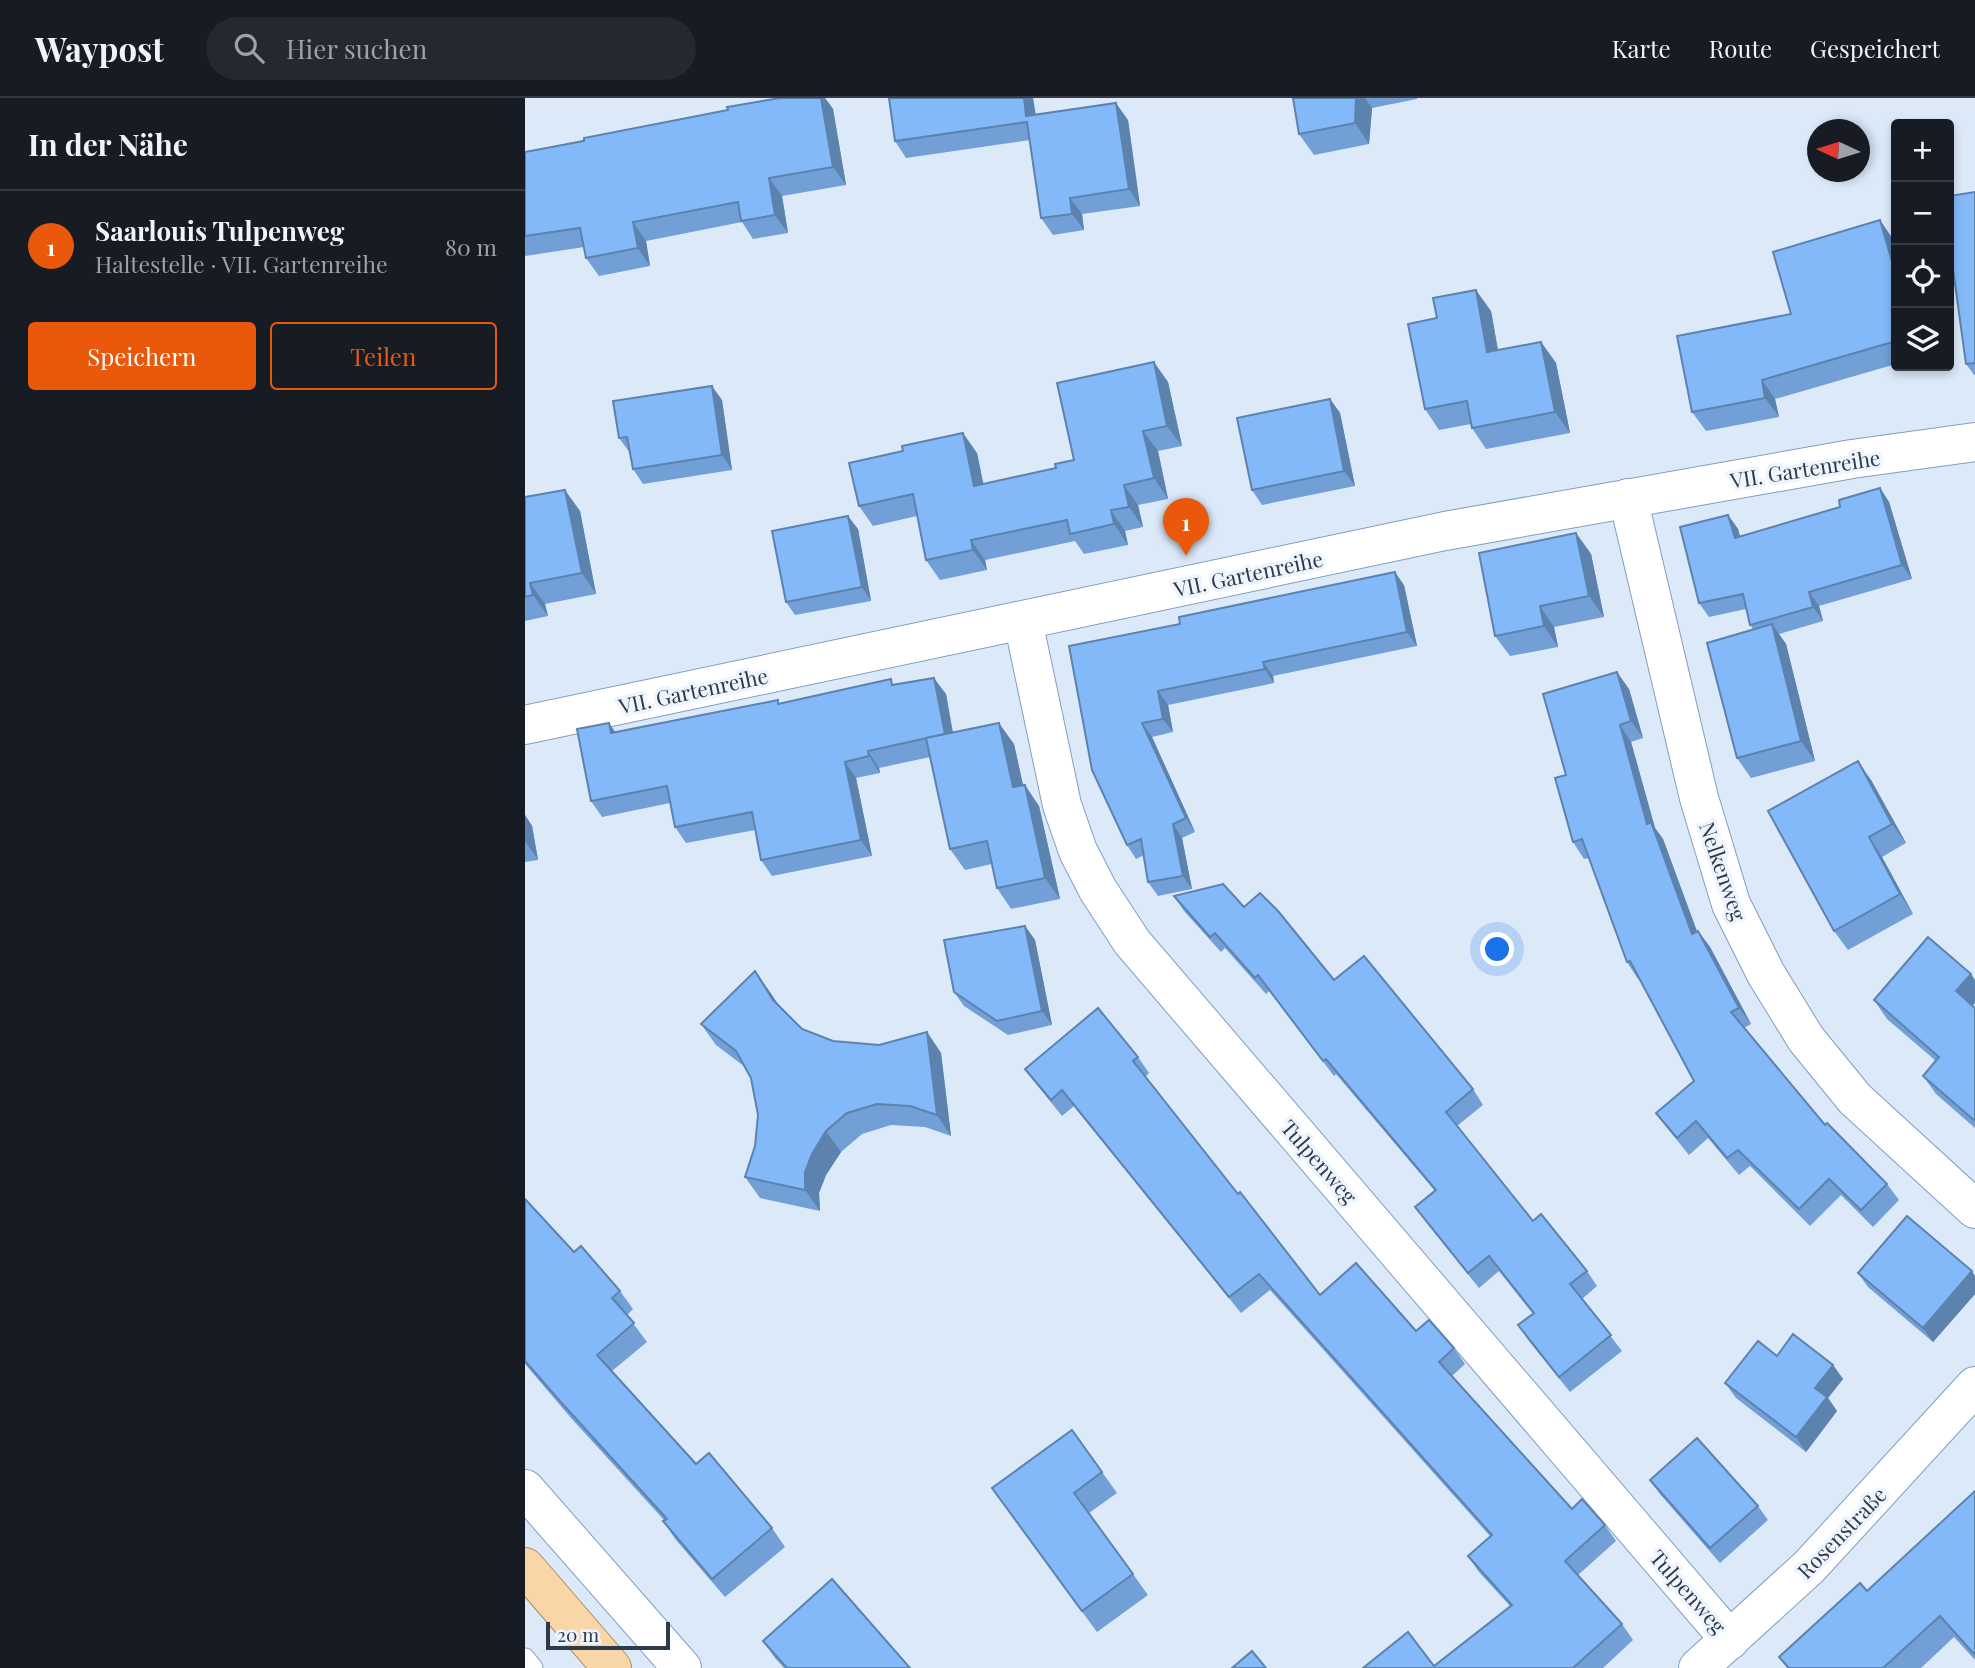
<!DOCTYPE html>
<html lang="de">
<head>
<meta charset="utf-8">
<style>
	body { margin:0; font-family:"Playfair Display",serif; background:#242831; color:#f1f3f6 }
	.controls { position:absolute; right:21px; top:21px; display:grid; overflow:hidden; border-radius:7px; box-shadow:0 4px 10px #0003 }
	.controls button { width:63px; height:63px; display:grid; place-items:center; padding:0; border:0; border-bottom:2px solid #363941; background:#171b24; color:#f1f3f6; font:35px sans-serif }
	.compass { position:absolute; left:1282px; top:21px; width:63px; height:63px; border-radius:50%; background:#171b24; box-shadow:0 4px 10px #0003; rotate:274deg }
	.scale { position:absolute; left:21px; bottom:18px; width:124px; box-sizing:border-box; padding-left:7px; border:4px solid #2d3a4a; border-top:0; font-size:19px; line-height:24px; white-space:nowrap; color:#2d3a4a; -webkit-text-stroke:5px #eff5fe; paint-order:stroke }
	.you { position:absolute; left:973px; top:852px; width:24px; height:24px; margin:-18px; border:5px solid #fff; border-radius:50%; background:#1a73e8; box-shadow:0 0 0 10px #1a73e833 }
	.badge { display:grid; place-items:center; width:46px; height:46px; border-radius:50%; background:#ea580c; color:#fff; font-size:23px; font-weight:700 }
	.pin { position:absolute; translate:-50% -58px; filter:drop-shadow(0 2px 4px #0008) }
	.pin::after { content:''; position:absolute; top:37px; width:24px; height:21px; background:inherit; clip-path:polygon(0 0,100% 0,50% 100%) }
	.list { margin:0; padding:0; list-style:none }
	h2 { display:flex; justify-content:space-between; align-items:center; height:91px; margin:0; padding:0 28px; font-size:30px }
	h2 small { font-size:23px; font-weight:400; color:#9ea1a6 }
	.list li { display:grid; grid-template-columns:46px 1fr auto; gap:21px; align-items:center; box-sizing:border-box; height:112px; padding:0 28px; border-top:2px solid #363941 }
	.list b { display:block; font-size:26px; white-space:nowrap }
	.list p { margin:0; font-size:23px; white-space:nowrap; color:#9ea1a6 }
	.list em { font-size:23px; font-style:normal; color:#9ea1a6 }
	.actions { display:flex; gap:14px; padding:21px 28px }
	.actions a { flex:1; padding:16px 0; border:2px solid #ea580c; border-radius:7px; text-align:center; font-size:24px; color:#ea580c }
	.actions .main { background:#ea580c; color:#fff }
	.icon { flex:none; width:38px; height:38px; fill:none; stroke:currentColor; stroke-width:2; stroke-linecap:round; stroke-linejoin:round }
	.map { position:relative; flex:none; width:1450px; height:1570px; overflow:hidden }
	header { display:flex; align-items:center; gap:42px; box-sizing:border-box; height:98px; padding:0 35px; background:#171b24; border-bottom:2px solid #363941 }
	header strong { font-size:33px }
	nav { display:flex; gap:38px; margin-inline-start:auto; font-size:24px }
	.search { width:490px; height:63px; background:#242831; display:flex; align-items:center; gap:18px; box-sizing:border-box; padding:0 24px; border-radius:38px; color:#9ea1a6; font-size:26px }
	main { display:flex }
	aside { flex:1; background:#171b24 }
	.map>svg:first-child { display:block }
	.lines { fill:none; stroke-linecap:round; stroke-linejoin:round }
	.service-casing { stroke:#7f9ec4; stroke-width:21 }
	.minor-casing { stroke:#7f9ec4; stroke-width:40 }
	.primary-casing { stroke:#af8e60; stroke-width:40 }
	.service { stroke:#fff; stroke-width:19 }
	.minor { stroke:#fff; stroke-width:38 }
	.primary { stroke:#f9d6a7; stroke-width:38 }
	.wall { fill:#729fd6 }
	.shaded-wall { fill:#5c82ae }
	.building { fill:#84b9f9; stroke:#5c82ae; stroke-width:2 }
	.labels { text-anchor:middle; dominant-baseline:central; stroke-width:7; stroke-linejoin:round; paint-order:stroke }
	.street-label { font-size:21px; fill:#2d3a4a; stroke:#eff5fe }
</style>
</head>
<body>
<header>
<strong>Waypost</strong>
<div class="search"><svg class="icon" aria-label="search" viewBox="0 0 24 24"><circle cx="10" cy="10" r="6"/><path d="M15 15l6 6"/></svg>Hier suchen</div>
<nav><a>Karte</a><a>Route</a><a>Gespeichert</a></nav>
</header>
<main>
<aside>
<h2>In der Nähe<small></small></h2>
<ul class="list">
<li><span class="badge">1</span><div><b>Saarlouis Tulpenweg</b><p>Haltestelle · VII. Gartenreihe</p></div><em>80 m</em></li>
</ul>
<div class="actions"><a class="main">Speichern</a><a>Teilen</a></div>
</aside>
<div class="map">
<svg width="1450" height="1570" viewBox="0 0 1450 1570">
	<rect width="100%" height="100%" fill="#dce9f9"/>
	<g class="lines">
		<g class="service-casing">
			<path id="service" d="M 0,1560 L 8,1570"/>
		</g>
		<g class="minor-casing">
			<g id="minor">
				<path d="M 1103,400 L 1174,700 L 1206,806 L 1241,876 L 1281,941 L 1330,1001 L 1450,1111"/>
				<path d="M 498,523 L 537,707 L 553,753 L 573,792 L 607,844 L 1205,1542"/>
				<path d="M 0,627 L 920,433 L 1327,361 L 1450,344"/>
				<path d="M 0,1391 L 157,1570"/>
				<path d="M 1173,1570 L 1284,1469 L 1450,1288"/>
			</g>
		</g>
		<g class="primary-casing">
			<path id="primary" d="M 0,1469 L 87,1570"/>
		</g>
		<use href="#service" class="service"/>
		<use href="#minor" class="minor"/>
		<use href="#primary" class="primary"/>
	</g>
	<g class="wall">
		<path d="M 255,0 L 300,0 L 308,11 L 321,87 L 257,98 L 263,135 L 228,141 L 217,124 L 121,143 L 125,168 L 74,178 L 61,160 L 59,149 L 0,158 L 0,54 L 203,12 Z"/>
		<path d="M 364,0 L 508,0 L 511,17 L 603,22 L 615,108 L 557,116 L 559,132 L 528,137 L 516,120 L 505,42 L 381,60 L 370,43 Z"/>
		<path d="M 768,0 L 892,0 L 892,1 L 847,10 L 844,46 L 789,57 L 774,36 Z"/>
		<path d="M 1450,94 L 1450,278 L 1441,266 Z"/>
		<path d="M 1368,141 L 1371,151 L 1371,266 L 1250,301 L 1254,319 L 1181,333 L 1167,314 L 1266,216 Z"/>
		<path d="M 966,213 L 973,252 L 1016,244 L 1031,265 L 1045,335 L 961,351 L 947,330 L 946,326 L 914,332 L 900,311 Z"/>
		<path d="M 643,284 L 657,348 L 633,353 L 643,401 L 613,407 L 618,429 L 600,433 L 603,447 L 559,456 L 550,443 L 460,462 L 462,472 L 415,482 L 401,462 L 392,418 L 348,428 L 334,408 L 452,355 L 458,386 L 531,370 L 549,362 Z"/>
		<path d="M 805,301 L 815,315 L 830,388 L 737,407 L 727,392 Z"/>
		<path d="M 197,302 L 207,372 L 118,386 L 108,371 L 105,355 L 94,340 Z"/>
		<path d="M 1355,390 L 1364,404 L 1387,481 L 1294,508 L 1298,523 L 1254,536 L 1261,546 L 1290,663 L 1226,680 L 1212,660 L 1228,531 L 1225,527 L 1221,511 L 1184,519 L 1174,505 L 1203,417 L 1213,431 L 1215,438 L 1315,409 Z"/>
		<path d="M 0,399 L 55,413 L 71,496 L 20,506 L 23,518 L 0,523 Z"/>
		<path d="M 333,431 L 346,503 L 270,517 L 261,504 Z"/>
		<path d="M 1051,435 L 1066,456 L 1079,519 L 1029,529 L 1033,549 L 985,558 L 970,538 Z"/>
		<path d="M 879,487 L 892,548 L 748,578 L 749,585 L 643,607 L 648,634 L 627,639 L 670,734 L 657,740 L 667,791 L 633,798 L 623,784 L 619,757 L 611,761 L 602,747 L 544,548 Z"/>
		<path d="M 370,587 L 421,596 L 428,635 L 489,646 L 498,687 L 514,708 L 535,801 L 486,811 L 472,790 L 467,766 L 440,772 L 425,751 L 405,659 L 354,670 L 355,675 L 331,680 L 347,758 L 247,778 L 236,762 L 230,732 L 161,745 L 150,729 L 145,705 L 77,719 L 66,703 L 84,625 L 90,635 L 255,605 Z"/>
		<path d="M 1104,591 L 1118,640 L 1106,644 L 1130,730 L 1138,741 L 1172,833 L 1173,833 L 1185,849 L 1226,926 L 1219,930 L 1300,1027 L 1362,1086 L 1374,1102 L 1348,1129 L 1316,1097 L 1285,1128 L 1225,1068 L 1214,1077 L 1183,1040 L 1164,1057 L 1143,1031 L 1131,1015 L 1169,983 L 1115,881 L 1113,881 L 1102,864 L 1064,760 L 1059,761 L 1048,744 L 1041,677 Z"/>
		<path d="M 1346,682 L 1381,745 L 1357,759 L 1388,816 L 1323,852 L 1309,833 Z"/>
		<path d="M 0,717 L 7,728 L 13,762 L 0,764 Z"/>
		<path d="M 649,798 L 719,809 L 809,882 L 948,991 L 958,1007 L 932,1028 L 1008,1123 L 1062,1173 L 1072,1188 L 1057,1201 L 1097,1253 L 1045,1294 L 1004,1243 L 993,1227 L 1008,1216 L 974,1173 L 954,1190 L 901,1124 L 890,1109 L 910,1093 L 811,976 L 809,978 L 744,893 L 741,896 L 700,850 L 696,854 L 659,813 Z"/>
		<path d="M 500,828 L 510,842 L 527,927 L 483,937 L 439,908 L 429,894 Z"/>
		<path d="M 245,894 L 253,906 L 277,931 L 308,943 L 354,947 L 402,934 L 416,955 L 426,1038 L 400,1029 L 366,1027 L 337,1036 L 316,1054 L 301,1077 L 294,1095 L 295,1113 L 235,1100 L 220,1079 L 230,1048 L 233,1017 L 226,980 L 220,969 L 191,947 L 176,926 Z"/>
		<path d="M 1349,902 L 1447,908 L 1450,910 L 1450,1030 L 1411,996 L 1398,978 L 1411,963 L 1362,921 Z"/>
		<path d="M 613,959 L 624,975 L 620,979 L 713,1096 L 795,1197 L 891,1233 L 929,1250 L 940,1266 L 927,1278 L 1047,1411 L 1080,1427 L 1091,1443 L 1053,1477 L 1097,1526 L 1108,1542 L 1078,1570 L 838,1570 L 909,1568 L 985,1508 L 954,1474 L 943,1458 L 965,1438 L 745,1192 L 716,1215 L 549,1008 L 537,1018 L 512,987 L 500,971 Z"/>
		<path d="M 0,1101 L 49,1154 L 95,1193 L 108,1211 L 102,1217 L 122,1244 L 87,1273 L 171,1366 L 247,1430 L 260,1449 L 200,1499 L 151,1442 L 138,1423 L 139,1422 L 46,1320 L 0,1266 Z"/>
		<path d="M 1333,1175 L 1450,1178 L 1450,1196 L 1408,1244 L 1343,1189 Z"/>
		<path d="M 1252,1258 L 1308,1267 L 1318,1281 L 1303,1300 L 1312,1313 L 1281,1354 L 1211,1300 L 1200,1285 Z"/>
		<path d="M 547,1332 L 592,1395 L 564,1415 L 623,1497 L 572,1534 L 482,1411 Z"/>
		<path d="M 1125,1382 L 1233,1408 L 1243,1422 L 1195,1465 L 1135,1396 Z"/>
		<path d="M 1450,1393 L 1450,1562 L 1429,1539 L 1396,1570 L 1262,1570 L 1254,1559 L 1342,1493 Z"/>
		<path d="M 238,1543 L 385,1570 L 259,1570 L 250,1560 Z"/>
	</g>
	<g class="shaded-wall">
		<path d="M 296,0 L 300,0 L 308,11 L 321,87 L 308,69 Z"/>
		<path d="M 499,0 L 508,0 L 513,35 L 501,18 Z"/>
		<path d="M 831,0 L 840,0 L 847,10 L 844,46 L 830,25 Z"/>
		<path d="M 591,5 L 603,22 L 615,108 L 604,91 Z"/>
		<path d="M 244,80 L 257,98 L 263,135 L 250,117 Z"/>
		<path d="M 545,100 L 557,116 L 559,132 L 547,116 Z"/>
		<path d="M 1355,122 L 1368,141 L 1371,151 L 1371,177 Z"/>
		<path d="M 108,124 L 121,143 L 125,168 L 113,150 Z"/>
		<path d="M 951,192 L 966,213 L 977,275 L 962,254 Z"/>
		<path d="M 1016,244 L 1031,265 L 1045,335 L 1030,314 Z"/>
		<path d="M 629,264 L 643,284 L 657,348 L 642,328 Z"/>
		<path d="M 1237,282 L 1250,301 L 1254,319 L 1240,300 Z"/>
		<path d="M 187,288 L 197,302 L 207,372 L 197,357 Z"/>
		<path d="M 805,301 L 815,315 L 830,388 L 819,373 Z"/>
		<path d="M 618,333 L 633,353 L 643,401 L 629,380 Z"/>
		<path d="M 438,335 L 452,355 L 463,408 L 449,388 Z"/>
		<path d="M 599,387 L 613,407 L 618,429 L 604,409 Z"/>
		<path d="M 1355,390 L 1364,404 L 1387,481 L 1377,467 Z"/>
		<path d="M 40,392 L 55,413 L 71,496 L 57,475 Z"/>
		<path d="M 586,412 L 600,433 L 603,447 L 589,426 Z"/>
		<path d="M 1203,417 L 1213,431 L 1219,454 L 1210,440 Z"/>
		<path d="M 323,418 L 333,431 L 346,503 L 337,489 Z"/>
		<path d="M 1051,435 L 1066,456 L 1079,519 L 1064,498 Z"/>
		<path d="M 446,442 L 460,462 L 462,472 L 448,452 Z"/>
		<path d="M 870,474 L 879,487 L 892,548 L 882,534 Z"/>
		<path d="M 5,485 L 20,506 L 23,518 L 8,497 Z"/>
		<path d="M 1284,494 L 1294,508 L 1298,523 L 1288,509 Z"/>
		<path d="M 1015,508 L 1029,529 L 1033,549 L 1019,528 Z"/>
		<path d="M 1247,526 L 1261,546 L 1290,663 L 1276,643 Z"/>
		<path d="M 738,564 L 748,578 L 749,585 L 740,571 Z"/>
		<path d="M 1092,574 L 1104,591 L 1118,640 L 1106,623 Z"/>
		<path d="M 409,580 L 421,596 L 431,653 L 420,637 Z"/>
		<path d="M 633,593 L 643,607 L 648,634 L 638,621 Z"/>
		<path d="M 84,625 L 95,641 L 86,635 Z"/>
		<path d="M 474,625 L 489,646 L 503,710 L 488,689 Z"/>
		<path d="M 617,625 L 627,639 L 670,734 L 661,720 Z"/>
		<path d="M 1095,627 L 1106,644 L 1130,730 L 1138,741 L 1179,853 L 1167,836 L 1122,726 Z"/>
		<path d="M 343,653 L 354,670 L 355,675 L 344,658 Z"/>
		<path d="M 1333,663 L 1346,682 L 1381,745 L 1367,726 Z"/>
		<path d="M 320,664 L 331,680 L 347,758 L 336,742 Z"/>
		<path d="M 500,687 L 514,708 L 535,801 L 520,780 Z"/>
		<path d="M 0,717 L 7,728 L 13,762 L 0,743 Z"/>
		<path d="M 648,726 L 657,740 L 667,791 L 658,778 Z"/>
		<path d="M 1344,739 L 1357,759 L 1388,816 L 1375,796 Z"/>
		<path d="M 500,828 L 510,842 L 527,927 L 517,913 Z"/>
		<path d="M 1173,833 L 1185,849 L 1226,926 L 1214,910 Z"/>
		<path d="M 230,873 L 245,894 L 263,923 L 248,902 Z"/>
		<path d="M 1446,876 L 1450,882 L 1450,905 L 1444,912 L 1431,893 Z"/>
		<path d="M 402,934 L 416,955 L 426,1038 L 412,1017 Z"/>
		<path d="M 301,1033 L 316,1054 L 301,1077 L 294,1095 L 295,1113 L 280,1092 L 280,1074 L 287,1056 Z"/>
		<path d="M 1447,1173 L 1450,1178 L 1450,1196 L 1408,1244 L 1398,1230 Z"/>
		<path d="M 1308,1267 L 1318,1281 L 1303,1300 L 1312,1313 L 1281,1354 L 1271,1339 L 1290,1290 Z"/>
	</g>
	<g class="building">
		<path d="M 255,0 L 296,0 L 308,69 L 244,80 L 250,117 L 216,123 L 213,104 L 108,124 L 113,150 L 61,160 L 55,130 L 0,138 L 0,54 L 59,43 L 59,40 L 203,12 L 202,9 Z"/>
		<path d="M 364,0 L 499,0 L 501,18 L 591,5 L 604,91 L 545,100 L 547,116 L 516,120 L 502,24 L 370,43 Z"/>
		<path d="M 768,0 L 831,0 L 830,25 L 774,36 Z"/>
		<path d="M 1450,94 L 1450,265 L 1441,266 L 1424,142 L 1424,98 Z"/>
		<path d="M 1355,122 L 1371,177 L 1371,243 L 1237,282 L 1240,300 L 1167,314 L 1152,238 L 1266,216 L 1248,154 Z"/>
		<path d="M 951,192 L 962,254 L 1016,244 L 1030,314 L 947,330 L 942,303 L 900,311 L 883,226 L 912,220 L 908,200 Z"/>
		<path d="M 629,264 L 642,328 L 618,333 L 629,380 L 599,387 L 604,409 L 586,412 L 589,426 L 545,436 L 542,422 L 446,442 L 448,452 L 401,462 L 388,396 L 334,408 L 324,365 L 378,353 L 377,348 L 438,335 L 449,388 L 531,370 L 530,366 L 549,362 L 532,285 Z"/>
		<path d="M 187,288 L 197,357 L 108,371 L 102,339 L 94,340 L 88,303 Z"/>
		<path d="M 805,301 L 819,373 L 727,392 L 712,320 Z"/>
		<path d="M 1355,390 L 1377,467 L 1284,494 L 1288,509 L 1225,527 L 1218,496 L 1174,505 L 1155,429 L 1203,417 L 1210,440 L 1315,409 L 1314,402 Z"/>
		<path d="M 40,392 L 57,475 L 5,485 L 8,497 L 0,499 L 0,399 Z"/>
		<path d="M 323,418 L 337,489 L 261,504 L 247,433 Z"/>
		<path d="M 1051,435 L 1064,498 L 1015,508 L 1019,528 L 970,538 L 954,455 Z"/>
		<path d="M 870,474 L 882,534 L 738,564 L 740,571 L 633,593 L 638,621 L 617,625 L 661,720 L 648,726 L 658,778 L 623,784 L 616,741 L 602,747 L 567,672 L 544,548 L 655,526 L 654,519 Z"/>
		<path d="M 1247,526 L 1276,643 L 1212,660 L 1182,545 Z"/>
		<path d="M 1092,574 L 1106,623 L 1095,627 L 1122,726 L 1126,724 L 1167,836 L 1173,833 L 1214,910 L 1206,914 L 1300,1027 L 1302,1025 L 1362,1086 L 1336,1112 L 1304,1081 L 1274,1111 L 1213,1052 L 1202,1060 L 1171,1023 L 1152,1040 L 1131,1015 L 1169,983 L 1105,863 L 1102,864 L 1057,741 L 1048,744 L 1030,680 L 1041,677 L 1018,596 Z"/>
		<path d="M 409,580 L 420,636 L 343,653 L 344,658 L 320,664 L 336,742 L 236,762 L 227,714 L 150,729 L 142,688 L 66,703 L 52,631 L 84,625 L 86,635 L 253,602 L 253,606 L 366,581 L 367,587 Z"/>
		<path d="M 474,625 L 488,689 L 500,687 L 520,780 L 472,790 L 462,743 L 425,751 L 401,640 Z"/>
		<path d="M 1333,663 L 1367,726 L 1344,739 L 1375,796 L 1309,833 L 1243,713 Z"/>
		<path d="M 698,786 L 719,809 L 735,795 L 753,813 L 809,882 L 839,858 L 948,991 L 921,1014 L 1008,1123 L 1016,1116 L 1062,1173 L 1045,1186 L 1086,1237 L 1034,1279 L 993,1227 L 1009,1215 L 964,1158 L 943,1175 L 890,1109 L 911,1092 L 801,961 L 798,963 L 733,877 L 730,880 L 690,835 L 685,839 L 649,798 Z"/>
		<path d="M 500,828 L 517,913 L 472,923 L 429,894 L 419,842 Z"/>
		<path d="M 1403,839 L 1446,876 L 1431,893 L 1450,910 L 1450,1023 L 1398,978 L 1414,959 L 1349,902 Z"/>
		<path d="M 230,873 L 248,902 L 277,931 L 308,943 L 354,947 L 402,934 L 412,1017 L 385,1008 L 352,1006 L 322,1015 L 301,1033 L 287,1056 L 280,1074 L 280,1092 L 220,1079 L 230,1048 L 233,1017 L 226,980 L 211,953 L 176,926 Z"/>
		<path d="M 573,910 L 613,959 L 608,963 L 713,1096 L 715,1094 L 795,1197 L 831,1165 L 891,1233 L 904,1222 L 929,1250 L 914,1264 L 1047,1411 L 1057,1401 L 1080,1427 L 1040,1463 L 1097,1526 L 1048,1570 L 838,1570 L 883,1534 L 909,1568 L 987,1507 L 943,1458 L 967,1437 L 734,1176 L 704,1199 L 537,992 L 526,1002 L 500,971 Z"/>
		<path d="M 0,1101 L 49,1154 L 56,1148 L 95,1193 L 87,1200 L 109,1225 L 72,1257 L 171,1366 L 184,1355 L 247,1430 L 187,1481 L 138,1423 L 142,1421 L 34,1302 L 0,1263 Z"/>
		<path d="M 1382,1118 L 1447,1173 L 1398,1230 L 1333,1175 Z"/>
		<path d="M 1268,1236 L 1308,1267 L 1290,1290 L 1302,1299 L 1271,1339 L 1200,1285 L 1233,1243 L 1252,1258 Z"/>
		<path d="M 547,1332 L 577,1374 L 549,1395 L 608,1476 L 557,1513 L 467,1390 Z"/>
		<path d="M 1172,1340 L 1233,1408 L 1185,1450 L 1125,1382 Z"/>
		<path d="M 1450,1393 L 1450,1557 L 1415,1518 L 1358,1570 L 1264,1570 L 1254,1559 L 1335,1485 L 1342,1493 Z"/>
		<path d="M 307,1481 L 385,1570 L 262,1570 L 238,1543 Z"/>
		<path d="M 727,1553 L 741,1570 L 707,1570 Z"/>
	</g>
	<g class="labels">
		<g class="street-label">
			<text transform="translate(1280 370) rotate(-9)">VII. Gartenreihe</text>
			<text transform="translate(723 475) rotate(-12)">VII. Gartenreihe</text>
			<text transform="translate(168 592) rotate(-12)">VII. Gartenreihe</text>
			<text transform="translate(1199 773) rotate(71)">Nelkenweg</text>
			<text transform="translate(795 1063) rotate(49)">Tulpenweg</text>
			<text transform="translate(1316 1434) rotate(-46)">Rosenstraße</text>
			<text transform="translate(1164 1493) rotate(49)">Tulpenweg</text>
		</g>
	</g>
</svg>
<div class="controls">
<button>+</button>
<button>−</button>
<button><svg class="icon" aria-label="locate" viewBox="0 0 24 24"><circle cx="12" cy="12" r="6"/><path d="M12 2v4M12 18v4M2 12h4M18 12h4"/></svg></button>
<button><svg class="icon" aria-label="layers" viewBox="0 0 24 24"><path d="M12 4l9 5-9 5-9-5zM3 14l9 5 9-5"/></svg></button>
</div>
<svg class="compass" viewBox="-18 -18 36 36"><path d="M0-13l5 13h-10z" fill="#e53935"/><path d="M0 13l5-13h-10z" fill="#9ea1a6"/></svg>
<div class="scale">20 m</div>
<div class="you"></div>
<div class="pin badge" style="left:661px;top:458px">1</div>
</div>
</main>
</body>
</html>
